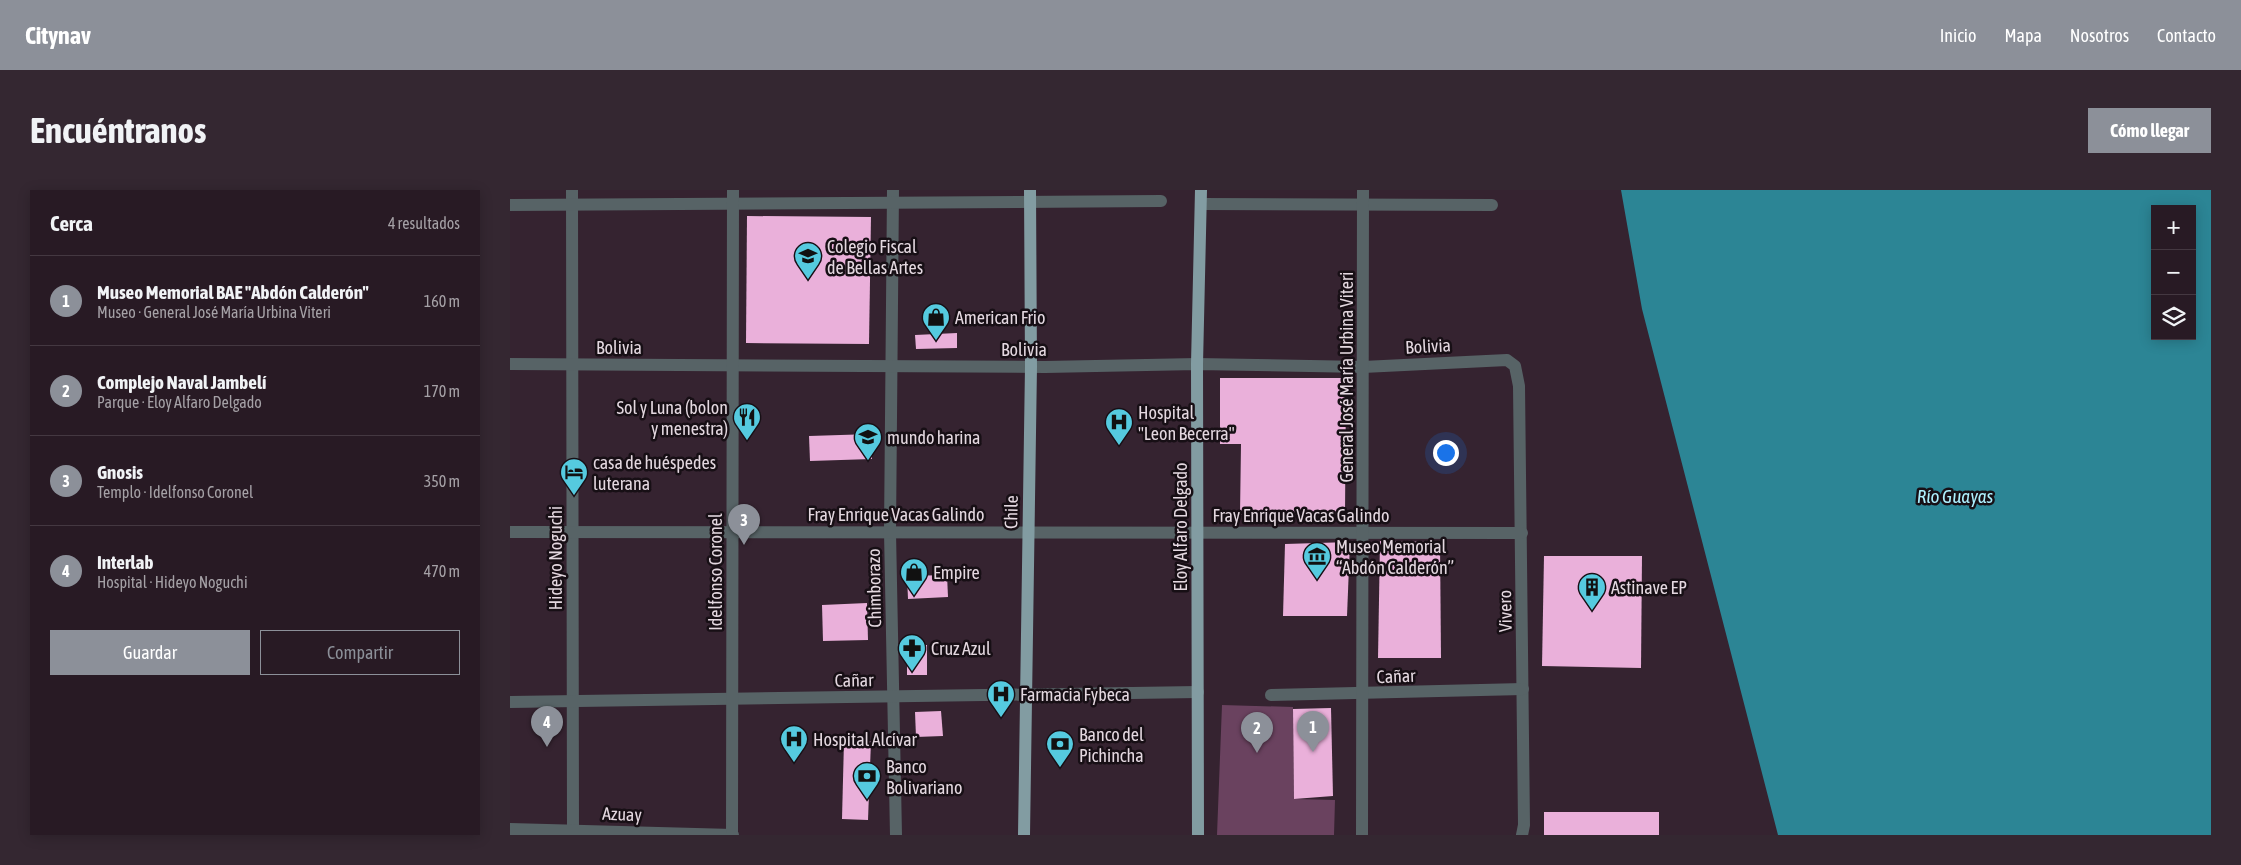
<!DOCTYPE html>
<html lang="es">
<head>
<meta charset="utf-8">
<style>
	body { margin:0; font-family:"Asap Condensed",sans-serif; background:#342731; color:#f1f3f6 }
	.controls { position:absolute; right:15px; top:15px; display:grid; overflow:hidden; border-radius:0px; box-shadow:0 2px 12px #0003 }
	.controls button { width:45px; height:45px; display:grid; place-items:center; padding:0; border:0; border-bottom:1px solid #443841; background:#281a24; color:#f1f3f6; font:25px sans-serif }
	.you { position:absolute; left:935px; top:262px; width:18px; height:18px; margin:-12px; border:4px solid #fff; border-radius:50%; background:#1a73e8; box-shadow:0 0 0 8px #1a73e833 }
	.badge { display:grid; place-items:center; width:32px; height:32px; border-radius:50%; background:#8c9099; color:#fff; font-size:16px; font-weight:700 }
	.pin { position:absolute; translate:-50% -41px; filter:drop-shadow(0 1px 2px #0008) }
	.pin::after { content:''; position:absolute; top:26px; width:18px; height:15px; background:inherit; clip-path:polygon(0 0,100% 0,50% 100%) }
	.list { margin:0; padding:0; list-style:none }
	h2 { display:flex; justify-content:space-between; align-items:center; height:65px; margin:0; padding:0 20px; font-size:21px }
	h2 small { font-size:16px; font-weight:400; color:#a5a1a6 }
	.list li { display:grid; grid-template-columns:32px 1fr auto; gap:15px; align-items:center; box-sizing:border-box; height:90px; padding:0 20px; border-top:1px solid #443841 }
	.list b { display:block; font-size:19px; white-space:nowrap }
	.list p { margin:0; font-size:16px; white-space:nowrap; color:#a5a1a6 }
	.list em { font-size:16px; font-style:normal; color:#a5a1a6 }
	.actions { display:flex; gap:10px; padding:15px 20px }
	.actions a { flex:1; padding:11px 0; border:1px solid #8c9099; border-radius:0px; text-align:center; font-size:18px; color:#8c9099 }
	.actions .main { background:#8c9099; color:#fff }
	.icon { flex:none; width:28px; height:28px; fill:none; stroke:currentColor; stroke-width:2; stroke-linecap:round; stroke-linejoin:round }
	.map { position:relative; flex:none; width:1701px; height:645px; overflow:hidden; border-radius:0px }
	header { display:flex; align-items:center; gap:30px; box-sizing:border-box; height:70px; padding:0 25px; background:#8c9099; color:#fff }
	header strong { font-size:24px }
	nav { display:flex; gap:28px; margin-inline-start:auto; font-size:18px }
	.intro { display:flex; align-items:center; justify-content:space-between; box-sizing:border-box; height:120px; padding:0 30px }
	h1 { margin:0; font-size:35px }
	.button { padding:12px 22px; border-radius:0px; background:#8c9099; color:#fff; font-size:18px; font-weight:700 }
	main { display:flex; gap:30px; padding:0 30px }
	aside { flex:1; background:#281a24; border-radius:0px; box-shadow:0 2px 12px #0003 }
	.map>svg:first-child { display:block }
	.green { fill:#6a425f }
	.water { fill:#2c8595; fill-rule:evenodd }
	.building { fill:#eab0da }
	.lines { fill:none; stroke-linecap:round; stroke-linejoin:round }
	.minor { stroke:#576366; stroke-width:12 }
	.major { stroke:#829ca2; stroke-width:12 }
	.labels { text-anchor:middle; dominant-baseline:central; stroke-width:5; stroke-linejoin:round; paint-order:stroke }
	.poi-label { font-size:18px; fill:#e4d8e0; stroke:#170f15; text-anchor:start }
	.street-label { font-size:18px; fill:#e4d8e0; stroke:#170f15 }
	.water-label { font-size:19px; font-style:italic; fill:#adf0fe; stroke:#170f15 }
</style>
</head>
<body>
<header>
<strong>Citynav</strong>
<nav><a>Inicio</a><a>Mapa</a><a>Nosotros</a><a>Contacto</a></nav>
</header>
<div class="intro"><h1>Encuéntranos</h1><a class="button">Cómo llegar</a></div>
<main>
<aside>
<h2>Cerca<small>4 resultados</small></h2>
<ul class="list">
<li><span class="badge">1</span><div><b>Museo Memorial BAE &quot;Abdón Calderón&quot;</b><p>Museo · General José María Urbina Viteri</p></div><em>160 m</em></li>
<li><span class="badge">2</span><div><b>Complejo Naval Jambelí</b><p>Parque · Eloy Alfaro Delgado</p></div><em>170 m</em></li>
<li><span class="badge">3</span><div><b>Gnosis</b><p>Templo · Idelfonso Coronel</p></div><em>350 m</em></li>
<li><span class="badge">4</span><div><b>Interlab</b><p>Hospital · Hideyo Noguchi</p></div><em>470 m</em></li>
</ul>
<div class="actions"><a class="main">Guardar</a><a>Compartir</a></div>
</aside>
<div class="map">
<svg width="1701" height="645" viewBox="0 0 1701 645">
	<rect width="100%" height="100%" fill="#352330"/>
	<path class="green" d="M 712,515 L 783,517 L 784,609 L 825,610 L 824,645 L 707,645 Z"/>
	<path class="water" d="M 1111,0 L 1701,0 L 1701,645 L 1268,645 L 1132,119 ZM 1645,19 L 1682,19 L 1682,146 L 1645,146 Z"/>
	<g class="building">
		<path d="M 237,26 L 361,27 L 359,154 L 236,153 Z"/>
		<path d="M 447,143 L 447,158 L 406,159 L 405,145 Z"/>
		<path d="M 710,188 L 836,188 L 835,325 L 730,325 L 731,254 L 710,254 Z"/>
		<path d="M 362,244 L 362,269 L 300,271 L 299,246 Z"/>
		<path d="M 870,351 L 930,352 L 931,468 L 868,468 Z"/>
		<path d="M 840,352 L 837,426 L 773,426 L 775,354 Z"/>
		<path d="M 1034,366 L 1132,366 L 1131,478 L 1032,476 Z"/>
		<path d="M 437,385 L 438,407 L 398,409 L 397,386 Z"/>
		<path d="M 357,413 L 358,450 L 313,451 L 312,415 Z"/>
		<rect x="397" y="455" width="20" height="30"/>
		<path d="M 821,518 L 823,606 L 784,609 L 783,519 Z"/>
		<path d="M 431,521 L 433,546 L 406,547 L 405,522 Z"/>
		<path d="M 334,551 L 361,551 L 358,630 L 332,629 Z"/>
		<rect x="1034" y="622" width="115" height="23"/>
	</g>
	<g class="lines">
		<g class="minor">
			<path d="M 62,0 L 63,645"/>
			<path d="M 383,0 L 380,342 L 386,645"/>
			<path d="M 691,14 L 982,15"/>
			<path d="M 0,15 L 651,11"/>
			<path d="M 0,174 L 535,177 L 687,174 L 853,177 L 997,170 L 1005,176 L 1009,196 L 1014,635 L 1012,645"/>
			<path d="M 0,342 L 1012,343"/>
			<path d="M 761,505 L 1013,499"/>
			<path d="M 0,512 L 688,502"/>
			<path d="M 0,639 L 223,645"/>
			<path d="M 222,645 L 223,0"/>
			<path d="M 852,645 L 853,0"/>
		</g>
		<g class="major">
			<path d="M 514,645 L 521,176 L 520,0"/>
			<path d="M 688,645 L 687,174 L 691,0"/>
		</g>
	</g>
	<defs>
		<g id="school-pin" transform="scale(1.4375)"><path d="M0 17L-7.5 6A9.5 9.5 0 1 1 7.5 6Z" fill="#55cadf" stroke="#170f15"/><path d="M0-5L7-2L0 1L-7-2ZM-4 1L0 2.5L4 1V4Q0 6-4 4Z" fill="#111"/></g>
		<g id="shop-pin" transform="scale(1.4375)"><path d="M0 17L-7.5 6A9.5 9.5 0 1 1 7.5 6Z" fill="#55cadf" stroke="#170f15"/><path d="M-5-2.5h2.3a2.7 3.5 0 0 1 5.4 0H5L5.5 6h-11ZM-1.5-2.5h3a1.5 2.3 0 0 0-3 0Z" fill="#111"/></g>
		<g id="restaurant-pin" transform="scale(1.4375)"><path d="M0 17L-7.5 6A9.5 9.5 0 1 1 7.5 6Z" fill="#55cadf" stroke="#170f15"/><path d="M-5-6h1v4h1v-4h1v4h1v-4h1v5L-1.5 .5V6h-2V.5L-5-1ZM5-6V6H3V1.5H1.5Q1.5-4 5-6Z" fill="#111"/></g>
		<g id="hospital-pin" transform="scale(1.4375)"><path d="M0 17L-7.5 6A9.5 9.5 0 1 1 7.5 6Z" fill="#55cadf" stroke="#170f15"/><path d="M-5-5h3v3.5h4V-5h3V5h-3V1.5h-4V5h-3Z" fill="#111"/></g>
		<g id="hotel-pin" transform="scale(1.4375)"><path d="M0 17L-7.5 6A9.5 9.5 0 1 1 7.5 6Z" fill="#55cadf" stroke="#170f15"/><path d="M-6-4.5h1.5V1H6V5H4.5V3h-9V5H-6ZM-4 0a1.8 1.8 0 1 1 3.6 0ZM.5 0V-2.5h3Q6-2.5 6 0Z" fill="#111"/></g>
		<g id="museum-pin" transform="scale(1.4375)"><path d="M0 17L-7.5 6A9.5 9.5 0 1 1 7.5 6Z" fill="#55cadf" stroke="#170f15"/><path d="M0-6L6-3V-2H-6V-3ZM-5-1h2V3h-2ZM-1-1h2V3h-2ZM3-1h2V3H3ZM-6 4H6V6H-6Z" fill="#111"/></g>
		<g id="building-pin" transform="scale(1.4375)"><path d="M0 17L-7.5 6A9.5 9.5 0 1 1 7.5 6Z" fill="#55cadf" stroke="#170f15"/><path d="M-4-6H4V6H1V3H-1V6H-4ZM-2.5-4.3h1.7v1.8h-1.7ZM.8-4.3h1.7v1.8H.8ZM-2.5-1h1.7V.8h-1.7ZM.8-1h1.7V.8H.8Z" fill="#111"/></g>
		<g id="pharmacy-pin" transform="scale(1.4375)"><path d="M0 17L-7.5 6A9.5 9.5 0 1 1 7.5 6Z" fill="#55cadf" stroke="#170f15"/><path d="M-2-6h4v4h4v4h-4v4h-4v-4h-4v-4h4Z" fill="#111"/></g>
		<g id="bank-pin" transform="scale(1.4375)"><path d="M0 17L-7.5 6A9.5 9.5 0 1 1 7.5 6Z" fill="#55cadf" stroke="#170f15"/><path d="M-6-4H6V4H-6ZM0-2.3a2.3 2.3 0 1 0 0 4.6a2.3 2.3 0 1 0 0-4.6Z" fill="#111"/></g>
	</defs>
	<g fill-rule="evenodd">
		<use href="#school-pin" x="298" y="66"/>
		<use href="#shop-pin" x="426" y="127"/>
		<use href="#restaurant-pin" x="237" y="227"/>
		<use href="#hospital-pin" x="609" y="232"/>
		<use href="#school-pin" x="358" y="247"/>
		<use href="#hotel-pin" x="64" y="282"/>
		<use href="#museum-pin" x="807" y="366"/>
		<use href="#shop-pin" x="404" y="382"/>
		<use href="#building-pin" x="1082" y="397"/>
		<use href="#pharmacy-pin" x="402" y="458"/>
		<use href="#hospital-pin" x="491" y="504"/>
		<use href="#hospital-pin" x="284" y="549"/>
		<use href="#bank-pin" x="550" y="554"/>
		<use href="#bank-pin" x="357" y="586"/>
	</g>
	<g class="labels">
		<g class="poi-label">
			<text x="317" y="56">Colegio Fiscal<tspan x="317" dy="21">de Bellas Artes</tspan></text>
			<text x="445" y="127">American Frio</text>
			<text x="218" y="217" text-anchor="end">Sol y Luna (bolon<tspan x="218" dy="21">y menestra)</tspan></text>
			<text x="628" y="222">Hospital<tspan x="628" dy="21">"Leon Becerra"</tspan></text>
			<text x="377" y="247">mundo harina</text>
			<text x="83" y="272">casa de huéspedes<tspan x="83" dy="21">luterana</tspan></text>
			<text x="826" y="356">Museo Memorial<tspan x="826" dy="21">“Abdón Calderón”</tspan></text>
			<text x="423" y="382">Empire</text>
			<text x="1101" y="397">Astinave EP</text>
			<text x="421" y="458">Cruz Azul</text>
			<text x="510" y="504">Farmacia Fybeca</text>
			<text x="569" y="544">Banco del<tspan x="569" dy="21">Pichincha</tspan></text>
			<text x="303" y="549">Hospital Alcívar</text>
			<text x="376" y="576">Banco<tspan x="376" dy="21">Bolivariano</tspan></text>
		</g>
		<g class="street-label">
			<text transform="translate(918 156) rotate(-3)">Bolivia</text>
			<text x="109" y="157">Bolivia</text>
			<text x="514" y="159">Bolivia</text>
			<text transform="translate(836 187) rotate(-90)">General José María Urbina Viteri</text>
			<text transform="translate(501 322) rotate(-89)">Chile</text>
			<text x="386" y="324">Fray Enrique Vacas Galindo</text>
			<text x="791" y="325">Fray Enrique Vacas Galindo</text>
			<text transform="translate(670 337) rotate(-90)">Eloy Alfaro Delgado</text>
			<text transform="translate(45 368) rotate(-90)">Hideyo Noguchi</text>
			<text transform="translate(205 382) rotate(-90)">Idelfonso Coronel</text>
			<text transform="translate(364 398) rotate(-91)">Chimborazo</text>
			<text transform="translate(995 421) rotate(-91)">Vivero</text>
			<text transform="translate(886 486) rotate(-2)">Cañar</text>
			<text transform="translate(344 490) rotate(-1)">Cañar</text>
			<text transform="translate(112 624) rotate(2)">Azuay</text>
		</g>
		<g class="water-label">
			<text x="1445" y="306">Río Guayas</text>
		</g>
	</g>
</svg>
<div class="controls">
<button>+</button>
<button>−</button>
<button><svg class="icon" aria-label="layers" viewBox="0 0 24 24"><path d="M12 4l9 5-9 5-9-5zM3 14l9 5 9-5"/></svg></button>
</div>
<div class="you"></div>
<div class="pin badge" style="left:803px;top:562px">1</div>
<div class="pin badge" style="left:747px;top:563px">2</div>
<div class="pin badge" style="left:234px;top:355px">3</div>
<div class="pin badge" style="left:37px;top:557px">4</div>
</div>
</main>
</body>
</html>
